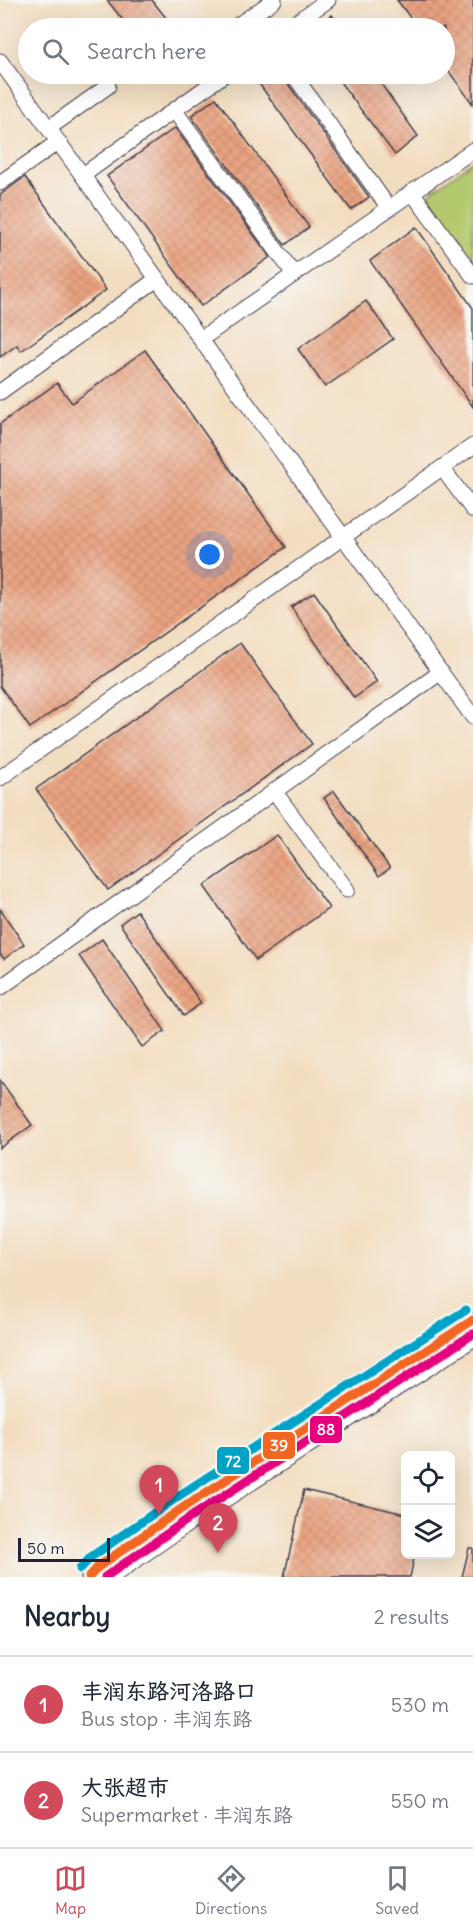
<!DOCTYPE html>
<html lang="en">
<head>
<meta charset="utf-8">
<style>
	body { margin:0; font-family:Delius,"LXGW WenKai TC",sans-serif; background:#f6f6f7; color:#1f2937 }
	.controls { position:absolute; right:18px; bottom:18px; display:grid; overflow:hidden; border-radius:9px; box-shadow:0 6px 24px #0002 }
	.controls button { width:54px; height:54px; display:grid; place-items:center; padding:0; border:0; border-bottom:2px solid #e0e1e3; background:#fff; color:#1f2937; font:30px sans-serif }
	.scale { position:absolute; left:18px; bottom:15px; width:92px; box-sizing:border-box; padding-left:6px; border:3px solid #22223b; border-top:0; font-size:16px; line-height:21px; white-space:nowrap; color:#22223b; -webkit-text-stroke:4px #f6f6f2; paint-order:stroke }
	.you { position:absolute; left:210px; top:555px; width:21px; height:21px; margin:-15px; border:4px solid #fff; border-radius:50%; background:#1a73e8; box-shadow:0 0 0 9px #1a73e833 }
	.badge { display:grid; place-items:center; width:39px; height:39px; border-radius:50%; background:#d1495b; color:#fff; font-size:20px; font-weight:700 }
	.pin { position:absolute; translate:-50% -50px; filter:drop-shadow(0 2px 3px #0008) }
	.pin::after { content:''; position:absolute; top:32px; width:21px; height:18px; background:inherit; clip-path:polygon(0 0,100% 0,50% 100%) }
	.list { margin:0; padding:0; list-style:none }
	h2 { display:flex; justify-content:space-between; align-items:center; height:78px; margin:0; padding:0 24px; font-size:26px }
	h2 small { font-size:20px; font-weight:400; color:#747a83 }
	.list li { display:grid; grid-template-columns:39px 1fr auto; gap:18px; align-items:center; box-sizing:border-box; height:96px; padding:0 24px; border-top:2px solid #e0e1e3 }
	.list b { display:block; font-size:22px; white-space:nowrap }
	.list p { margin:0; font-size:20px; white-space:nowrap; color:#747a83 }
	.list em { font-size:20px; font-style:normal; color:#747a83 }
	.icon { flex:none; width:33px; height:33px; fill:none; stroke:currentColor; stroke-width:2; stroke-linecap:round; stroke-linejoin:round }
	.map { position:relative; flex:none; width:473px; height:1577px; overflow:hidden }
	.search { position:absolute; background:#fff; box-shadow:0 6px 24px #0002; left:18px; right:18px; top:18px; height:66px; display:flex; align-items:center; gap:15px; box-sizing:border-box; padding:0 21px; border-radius:33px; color:#747a83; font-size:22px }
	.sheet { height:270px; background:#fff }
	nav { display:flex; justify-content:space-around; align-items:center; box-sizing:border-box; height:84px; border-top:2px solid #e0e1e3; background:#fff; font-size:16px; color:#747a83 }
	nav a { display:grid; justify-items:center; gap:3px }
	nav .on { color:#d1495b }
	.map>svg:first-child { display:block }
	.green { fill:#b3c96d; stroke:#6a7654; stroke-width:1.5 }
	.building { fill:url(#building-cross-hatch) }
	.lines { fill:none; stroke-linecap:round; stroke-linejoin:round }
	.minor-casing { stroke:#413e4f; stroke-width:17 }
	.minor { stroke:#fff; stroke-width:15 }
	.bus-1-casing { stroke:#f6f6f2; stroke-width:14 }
	.bus-2-casing { stroke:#f6f6f2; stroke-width:14 }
	.bus-3-casing { stroke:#f6f6f2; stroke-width:14 }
	.bus-1 { stroke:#f26522; stroke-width:9 }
	.bus-2 { stroke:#e5007d; stroke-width:9 }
	.bus-3 { stroke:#02a2c7; stroke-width:9 }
	.line-badge { stroke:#f6f6f2; stroke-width:2 }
	.badge-label { font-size:16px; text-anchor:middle; font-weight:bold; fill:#fff }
</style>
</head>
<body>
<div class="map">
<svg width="473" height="1577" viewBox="0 0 473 1577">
	<defs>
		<pattern id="building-cross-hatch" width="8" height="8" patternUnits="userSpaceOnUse" patternTransform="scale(1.5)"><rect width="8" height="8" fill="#eaa381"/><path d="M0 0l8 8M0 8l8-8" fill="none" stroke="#c88c70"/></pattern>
	</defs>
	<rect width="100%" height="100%" fill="#f6f6f2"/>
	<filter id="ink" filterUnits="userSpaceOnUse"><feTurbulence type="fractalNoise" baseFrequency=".0167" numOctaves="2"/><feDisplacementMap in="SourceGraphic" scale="12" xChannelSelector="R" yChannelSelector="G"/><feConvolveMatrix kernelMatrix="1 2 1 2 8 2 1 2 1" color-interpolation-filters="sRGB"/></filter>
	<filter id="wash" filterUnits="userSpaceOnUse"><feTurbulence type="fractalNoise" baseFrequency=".008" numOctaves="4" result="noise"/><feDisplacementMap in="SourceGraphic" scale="24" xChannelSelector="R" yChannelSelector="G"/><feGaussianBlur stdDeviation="1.35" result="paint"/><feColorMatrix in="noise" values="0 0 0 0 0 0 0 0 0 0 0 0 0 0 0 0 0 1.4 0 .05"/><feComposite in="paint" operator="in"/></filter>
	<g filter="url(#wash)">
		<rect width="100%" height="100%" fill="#f3ddc0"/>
		<path class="green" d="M 473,161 L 473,266 L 427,197 L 433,190 Z"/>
		<g id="blocks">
			<g class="building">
				<path d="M 107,0 L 152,0 L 174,28 L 129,28 Z"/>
				<path d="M 397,0 L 473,0 L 473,104 L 444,65 L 444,28 L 418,28 Z"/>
				<path d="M 332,15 L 342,28 L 313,28 Z"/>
				<path d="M 252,74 L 283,74 L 285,80 L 369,197 L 351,210 Z"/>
				<path d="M 334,74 L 374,74 L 418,136 L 395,155 Z"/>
				<path d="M 216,98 L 309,227 L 285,245 L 191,116 Z"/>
				<path d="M 175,128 L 270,257 L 201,306 L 107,176 Z"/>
				<path d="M 25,177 L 106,290 L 21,351 L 17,345 L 0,357 L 0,195 Z"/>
				<path d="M 416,227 L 473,308 L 473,407 L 370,261 Z"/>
				<path d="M 366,301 L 393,339 L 325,387 L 298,349 Z"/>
				<path d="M 145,350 L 286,547 L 30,728 L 0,686 L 0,424 L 57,383 L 72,403 Z"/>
				<path d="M 314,592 L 377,682 L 354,698 L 291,607 Z"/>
				<path d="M 240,643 L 312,744 L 108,890 L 36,789 Z"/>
				<path d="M 334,791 L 390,868 L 379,876 L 324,798 Z"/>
				<path d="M 277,835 L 329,908 L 256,960 L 204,886 Z"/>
				<path d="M 0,909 L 24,944 L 4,959 L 0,954 Z"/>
				<path d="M 137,911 L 201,1003 L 184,1016 L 120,924 Z"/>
				<path d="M 102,939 L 165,1031 L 142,1047 L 79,956 Z"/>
				<path d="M 0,1080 L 32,1125 L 0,1148 Z"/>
				<path d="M 304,1490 L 405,1514 L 405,1554 L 415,1554 L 410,1577 L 284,1577 Z"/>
				<path d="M 469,1548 L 473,1548 L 473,1577 L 462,1577 Z"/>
			</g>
		</g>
	</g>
	<g filter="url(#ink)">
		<use href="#blocks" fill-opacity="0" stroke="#413e4f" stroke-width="1.5"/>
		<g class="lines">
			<g class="minor-casing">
				<g id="minor">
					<path d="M 234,28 L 274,0"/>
					<path d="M 288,28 L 328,0"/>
					<path d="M 0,61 L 473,717"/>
					<path d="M 293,74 L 389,208"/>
					<path d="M 174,110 L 294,274"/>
					<path d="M 49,128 L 108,86"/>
					<path d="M 83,175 L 225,74"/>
					<path d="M 0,183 L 58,142"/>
					<path d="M 412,192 L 473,276"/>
					<path d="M 201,339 L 473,150"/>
					<path d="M 0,392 L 157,279"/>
					<path d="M 442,468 L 473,510"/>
					<path d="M 0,778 L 473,446"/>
					<path d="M 274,791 L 347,890"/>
					<path d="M 0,988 L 441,672"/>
					<path d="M 89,1577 L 98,1567 L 187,1505 L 473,1320"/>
					<path d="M 111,1577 L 195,1519 L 473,1339"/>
				</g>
			</g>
			<use href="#minor" class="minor"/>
			<g class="bus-1-casing">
				<path id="bus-1" d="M 89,1577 L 98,1567 L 187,1505 L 473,1320"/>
			</g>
			<g class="bus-2-casing">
				<path id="bus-2" d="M 105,1577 L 194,1515 L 473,1334"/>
			</g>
			<g class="bus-3-casing">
				<path id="bus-3" d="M 80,1569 L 91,1557 L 180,1495 L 466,1310"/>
			</g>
			<use href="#bus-1" class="bus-1"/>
			<use href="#bus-2" class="bus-2"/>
			<use href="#bus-3" class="bus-3"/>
		</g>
	</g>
	<g class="line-badge">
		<rect x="309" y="1415" width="34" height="29" rx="6" fill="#e5007d"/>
		<rect x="262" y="1431" width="34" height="29" rx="6" fill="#f26522"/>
		<rect x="216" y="1446" width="34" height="29" rx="6" fill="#02a2c7"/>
	</g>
	<g class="badge-label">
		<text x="326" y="1435">88</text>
		<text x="279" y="1451">39</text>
		<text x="233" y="1467">72</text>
	</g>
</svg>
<div class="controls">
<button><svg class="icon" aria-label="locate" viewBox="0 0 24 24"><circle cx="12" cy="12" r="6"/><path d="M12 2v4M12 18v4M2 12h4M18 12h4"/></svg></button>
<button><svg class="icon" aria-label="layers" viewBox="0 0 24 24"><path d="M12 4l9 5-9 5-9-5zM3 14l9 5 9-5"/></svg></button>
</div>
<div class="scale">50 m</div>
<div class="you"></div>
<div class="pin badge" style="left:159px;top:1515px">1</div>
<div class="pin badge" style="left:218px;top:1553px">2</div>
<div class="search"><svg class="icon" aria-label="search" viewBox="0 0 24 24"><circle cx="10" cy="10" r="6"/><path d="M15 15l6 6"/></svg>Search here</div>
</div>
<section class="sheet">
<h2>Nearby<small>2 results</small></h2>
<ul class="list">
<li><span class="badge">1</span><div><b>丰润东路河洛路口</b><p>Bus stop · 丰润东路</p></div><em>530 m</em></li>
<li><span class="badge">2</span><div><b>大张超市</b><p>Supermarket · 丰润东路</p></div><em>550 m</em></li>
</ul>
</section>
<nav>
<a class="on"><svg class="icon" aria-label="map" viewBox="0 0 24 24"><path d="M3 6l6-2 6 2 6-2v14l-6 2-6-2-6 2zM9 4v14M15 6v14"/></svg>Map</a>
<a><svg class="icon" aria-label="directions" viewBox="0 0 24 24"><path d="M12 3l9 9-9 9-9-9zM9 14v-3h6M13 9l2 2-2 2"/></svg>Directions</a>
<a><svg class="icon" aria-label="saved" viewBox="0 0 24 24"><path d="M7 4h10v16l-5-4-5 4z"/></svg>Saved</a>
</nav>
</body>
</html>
